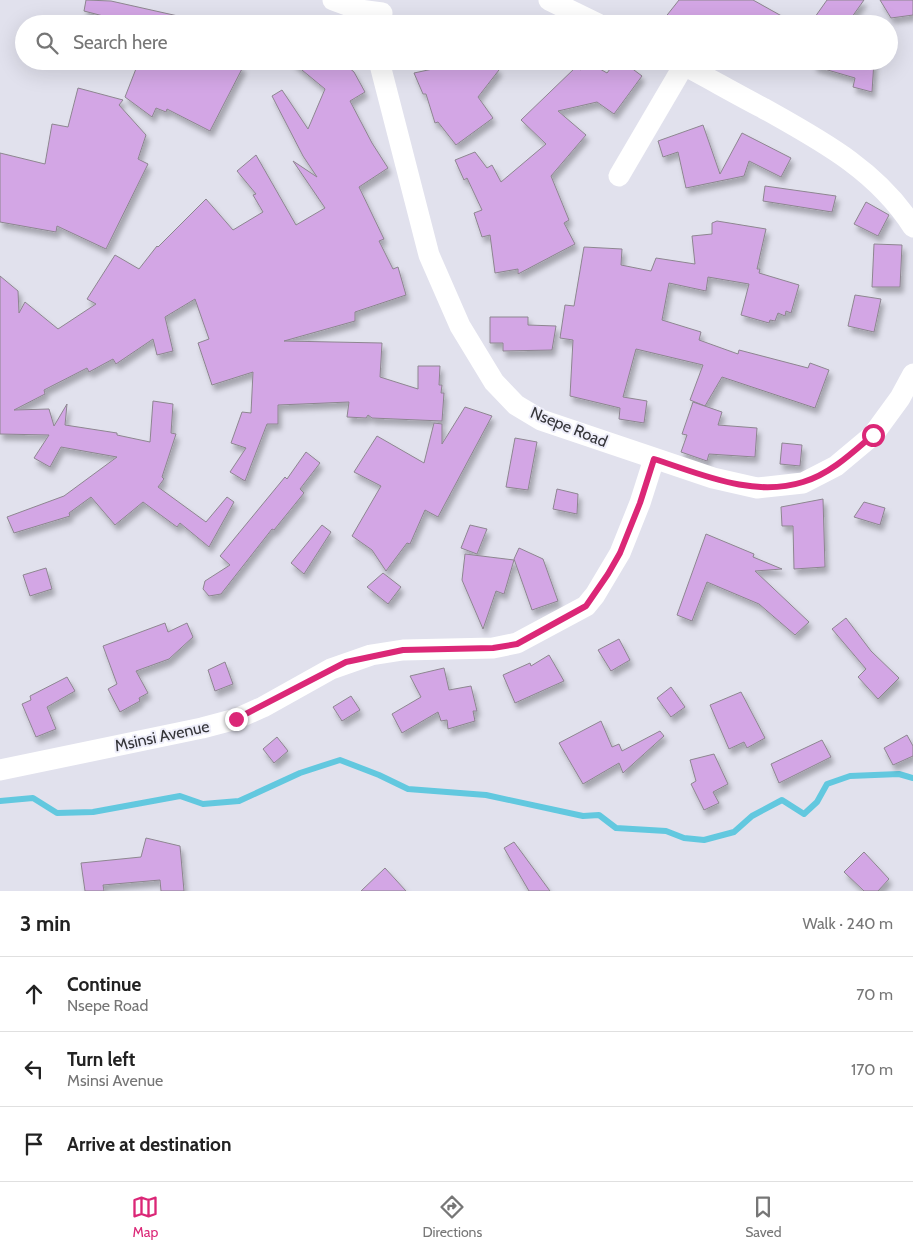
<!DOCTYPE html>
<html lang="en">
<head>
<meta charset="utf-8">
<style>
	body { margin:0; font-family:Cabin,sans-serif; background:#f6f6f6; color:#222 }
	.stop { position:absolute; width:15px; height:15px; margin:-11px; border:4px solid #db2777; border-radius:50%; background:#fff }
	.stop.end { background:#db2777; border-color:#fff; box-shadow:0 1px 5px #0008 }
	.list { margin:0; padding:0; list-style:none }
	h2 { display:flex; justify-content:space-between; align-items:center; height:65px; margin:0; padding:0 20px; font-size:21px }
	h2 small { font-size:16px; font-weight:400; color:#767676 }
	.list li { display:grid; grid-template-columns:32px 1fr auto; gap:15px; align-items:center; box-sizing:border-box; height:75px; padding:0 20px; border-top:1px solid #e0e0e0 }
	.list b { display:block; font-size:19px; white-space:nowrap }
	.list p { margin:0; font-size:16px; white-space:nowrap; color:#767676 }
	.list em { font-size:16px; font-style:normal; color:#767676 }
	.icon { flex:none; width:28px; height:28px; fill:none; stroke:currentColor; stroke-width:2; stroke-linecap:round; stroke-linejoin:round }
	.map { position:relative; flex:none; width:913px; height:891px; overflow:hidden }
	.search { position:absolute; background:#fff; box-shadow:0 5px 20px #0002; left:15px; right:15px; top:15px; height:55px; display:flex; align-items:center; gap:12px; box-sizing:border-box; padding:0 18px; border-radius:28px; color:#767676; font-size:19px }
	.sheet { height:290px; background:#fff }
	nav { display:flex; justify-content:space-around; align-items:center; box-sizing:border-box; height:70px; border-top:1px solid #e0e0e0; background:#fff; font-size:14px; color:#767676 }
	nav a { display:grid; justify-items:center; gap:2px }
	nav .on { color:#db2777 }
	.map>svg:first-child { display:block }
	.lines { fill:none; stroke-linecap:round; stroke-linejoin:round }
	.stream { stroke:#62c8df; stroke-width:6 }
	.building { fill:#d3a6e5; stroke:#8d8690; filter:url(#shadow) }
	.minor { stroke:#fff; stroke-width:21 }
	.route { stroke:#db2777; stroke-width:6 }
	.labels { text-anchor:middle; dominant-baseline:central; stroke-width:4; stroke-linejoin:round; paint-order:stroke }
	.street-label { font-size:16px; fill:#343438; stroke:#eeeefa }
</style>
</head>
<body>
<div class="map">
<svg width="913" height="891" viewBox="0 0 913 891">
	<defs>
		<filter id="shadow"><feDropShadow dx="3" dy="5.5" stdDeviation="2.5" flood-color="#0004"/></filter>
	</defs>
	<rect width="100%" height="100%" fill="#e1e1ed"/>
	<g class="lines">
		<path class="stream" d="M 0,801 L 33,798 L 57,813 L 93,812 L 180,796 L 203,804 L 239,801 L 300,773 L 340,760 L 379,775 L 408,789 L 486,795 L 583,816 L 599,815 L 616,828 L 666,831 L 684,838 L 704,840 L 734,832 L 752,816 L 782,800 L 804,814 L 817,802 L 827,784 L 850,776 L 899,774 L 913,778"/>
	</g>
	<g class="building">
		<path d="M 86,0 L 111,1 L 178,16 L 177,24 L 134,24 L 84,11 Z"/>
		<path d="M 679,0 L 753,0 L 796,24 L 660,24 Z"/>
		<path d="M 827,0 L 864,0 L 847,24 L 810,24 Z"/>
		<path d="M 880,0 L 913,0 L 913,15 L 891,18 Z"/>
		<path d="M 139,61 L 231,61 L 243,67 L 210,131 L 167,109 L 166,112 L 156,108 L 152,117 L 125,97 Z"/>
		<path d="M 291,61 L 341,61 L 354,72 L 365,92 L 350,101 L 372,143 L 388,168 L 359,187 L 384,239 L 379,241 L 393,269 L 398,267 L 406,295 L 355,312 L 355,321 L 284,341 L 382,343 L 380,377 L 418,389 L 418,366 L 440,366 L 439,385 L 442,385 L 441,393 L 444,393 L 442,421 L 372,418 L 368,415 L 366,418 L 347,417 L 349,402 L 278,405 L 278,424 L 267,424 L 245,481 L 230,472 L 246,448 L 231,443 L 242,412 L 251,413 L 253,372 L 212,385 L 198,343 L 209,339 L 195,299 L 165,317 L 173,351 L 157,355 L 153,339 L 116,364 L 113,359 L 89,372 L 87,368 L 44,390 L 45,394 L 14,410 L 49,409 L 54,426 L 67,404 L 65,425 L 117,433 L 117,435 L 150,442 L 153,401 L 173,404 L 171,433 L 176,434 L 162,477 L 164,479 L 158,487 L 206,522 L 227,497 L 234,502 L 209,547 L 180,523 L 177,527 L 143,502 L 115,525 L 91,497 L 69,513 L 70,516 L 14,533 L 7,517 L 64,496 L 117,457 L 61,447 L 50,467 L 34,458 L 49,435 L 0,434 L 0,276 L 18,291 L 19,313 L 25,302 L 58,329 L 96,304 L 87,299 L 115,255 L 139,269 L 157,246 L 158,247 L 206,199 L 233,230 L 263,212 L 253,195 L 256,194 L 237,171 L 256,155 L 296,225 L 325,208 L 293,161 L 317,177 L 303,156 L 272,96 L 282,90 L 308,129 L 325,89 Z"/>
		<path d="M 470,61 L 488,61 L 499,70 L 478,97 L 493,118 L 456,145 L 438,122 L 435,123 L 426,94 L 423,94 L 414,73 Z"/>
		<path d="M 586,61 L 607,73 L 616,61 L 622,61 L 642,76 L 614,114 L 597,102 L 558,111 L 586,135 L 551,176 L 569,220 L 564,223 L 575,244 L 518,274 L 518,269 L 495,273 L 490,235 L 482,237 L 474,213 L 482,210 L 467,178 L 464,180 L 455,160 L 475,152 L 487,168 L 492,165 L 501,182 L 546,144 L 521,120 L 576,67 L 581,70 Z"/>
		<path d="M 814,61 L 874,61 L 872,92 L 853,87 L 855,78 L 814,66 Z"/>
		<path d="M 78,88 L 123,100 L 119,105 L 146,135 L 138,159 L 148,164 L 106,249 L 57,226 L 56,232 L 0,222 L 0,153 L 45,164 L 52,124 L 68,127 Z"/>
		<path d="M 703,125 L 720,174 L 742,133 L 791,158 L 781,177 L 749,161 L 744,176 L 686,188 L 678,152 L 663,157 L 658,141 Z"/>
		<path d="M 765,186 L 836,196 L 832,212 L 763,201 Z"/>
		<path d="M 866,202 L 889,215 L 878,236 L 854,224 Z"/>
		<path d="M 717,221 L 766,229 L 757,269 L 760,269 L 759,273 L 799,285 L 791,313 L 786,311 L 785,316 L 778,313 L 775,321 L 770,320 L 769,323 L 741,315 L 749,284 L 708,277 L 706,291 L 669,283 L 662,320 L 701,332 L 699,340 L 738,354 L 739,350 L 808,368 L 810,363 L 829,370 L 815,408 L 722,377 L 705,406 L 690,400 L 703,365 L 636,349 L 623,397 L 647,401 L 644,423 L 619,419 L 620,408 L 570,396 L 573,340 L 560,338 L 565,305 L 574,306 L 584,247 L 622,249 L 621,265 L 651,271 L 656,258 L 695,264 L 692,236 L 712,234 L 712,223 Z"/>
		<path d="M 874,244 L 902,245 L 900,287 L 872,287 Z"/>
		<path d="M 855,295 L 881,299 L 874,332 L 848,326 Z"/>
		<path d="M 490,317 L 528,317 L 528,325 L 556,326 L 552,350 L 503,351 L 503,343 L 490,343 Z"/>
		<path d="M 693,402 L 722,412 L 718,425 L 757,428 L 755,457 L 709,454 L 707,461 L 681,452 L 687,435 L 682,434 Z"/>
		<path d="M 465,407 L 492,416 L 438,517 L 425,510 L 410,544 L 407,543 L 386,571 L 372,550 L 352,536 L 381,486 L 354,472 L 377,436 L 424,463 L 434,423 L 442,424 L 442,444 Z"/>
		<path d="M 515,438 L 537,442 L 528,490 L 506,487 Z"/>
		<path d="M 782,443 L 802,445 L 800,466 L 780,464 Z"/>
		<path d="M 306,452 L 320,463 L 300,489 L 304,493 L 274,530 L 272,529 L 221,594 L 209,596 L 203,589 L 205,581 L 230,565 L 220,556 L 285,477 L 287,479 Z"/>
		<path d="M 557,489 L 578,494 L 577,514 L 553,509 Z"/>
		<path d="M 823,499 L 825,567 L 794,569 L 793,526 L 782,526 L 781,507 Z"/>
		<path d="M 864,502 L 885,508 L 880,525 L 854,517 Z"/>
		<path d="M 322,525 L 331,532 L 304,574 L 291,563 Z"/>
		<path d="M 470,525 L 487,529 L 477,554 L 461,548 Z"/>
		<path d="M 706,534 L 754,554 L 753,557 L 782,569 L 755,571 L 809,622 L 795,635 L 759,604 L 707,582 L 692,621 L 677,615 Z"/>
		<path d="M 519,548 L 543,559 L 558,601 L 532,610 L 514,559 Z"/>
		<path d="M 465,554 L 514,560 L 504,594 L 496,591 L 483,629 L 462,580 Z"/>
		<path d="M 46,568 L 52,589 L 30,596 L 23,575 Z"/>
		<path d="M 383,573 L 401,587 L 388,604 L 367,587 Z"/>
		<path d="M 846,618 L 871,651 L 899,678 L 878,699 L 858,677 L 866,669 L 832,629 Z"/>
		<path d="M 165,623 L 168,632 L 187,623 L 193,637 L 169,659 L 136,671 L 148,693 L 139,698 L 140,701 L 120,712 L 108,689 L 117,684 L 103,646 Z"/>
		<path d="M 619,639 L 630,660 L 611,671 L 598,650 Z"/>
		<path d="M 549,655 L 564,681 L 515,703 L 503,675 L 530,663 L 531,666 Z"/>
		<path d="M 225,662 L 233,684 L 215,691 L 208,670 Z"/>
		<path d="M 444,668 L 449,690 L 471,686 L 477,711 L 473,711 L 475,721 L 448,729 L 447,720 L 441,721 L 438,712 L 402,733 L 392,714 L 421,697 L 410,676 Z"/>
		<path d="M 67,677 L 75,691 L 47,707 L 56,729 L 36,737 L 22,704 L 31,700 L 30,696 Z"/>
		<path d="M 671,687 L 685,707 L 671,717 L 657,698 Z"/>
		<path d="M 741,692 L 765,738 L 747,748 L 744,742 L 729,749 L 710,705 Z"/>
		<path d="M 351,696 L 360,710 L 342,721 L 333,707 Z"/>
		<path d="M 601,721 L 612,747 L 619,744 L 622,751 L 660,731 L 664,736 L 623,773 L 619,763 L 583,784 L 559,743 Z"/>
		<path d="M 907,735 L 913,746 L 913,756 L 893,765 L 884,748 Z"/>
		<path d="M 277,737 L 288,751 L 274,763 L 263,749 Z"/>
		<path d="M 822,740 L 831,757 L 779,783 L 771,764 Z"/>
		<path d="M 714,754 L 728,784 L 713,792 L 719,803 L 704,810 L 691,784 L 696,781 L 690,760 Z"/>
		<path d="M 146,838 L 180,846 L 184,891 L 161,891 L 160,880 L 103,885 L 104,891 L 85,891 L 81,863 L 141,857 Z"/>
		<path d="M 514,842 L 550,891 L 529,891 L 504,848 Z"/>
		<path d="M 864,852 L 889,879 L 878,891 L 864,891 L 844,872 Z"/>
		<path d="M 385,868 L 406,891 L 361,891 Z"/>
	</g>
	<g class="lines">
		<g class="minor">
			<path d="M 333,0 L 360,10 L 382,13"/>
			<path d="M 549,0 L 598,24"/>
			<path d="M 379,61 L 429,255 L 460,326 L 494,382 L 516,405 L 541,420 L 713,478 L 757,488 L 803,483 L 836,466 L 873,435 L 900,398 L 913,374"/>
			<path d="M 676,61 C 705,76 734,93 763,108 C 820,140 877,170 913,227"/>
			<path d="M 619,176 L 684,65"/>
			<path d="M 0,770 L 202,728 L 236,719 L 263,707 L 331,669 L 371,655 L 403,650 L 493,648 L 517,643 L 586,606 L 595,595 L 620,553 L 640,503 L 654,459"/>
		</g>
	</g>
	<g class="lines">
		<path class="route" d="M 236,719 L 346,662 L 403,650 L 493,648 L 517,644 L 586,606 L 608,574 L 620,553 L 640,503 L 654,459 C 701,474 753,498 803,482 C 830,474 852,453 873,435"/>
	</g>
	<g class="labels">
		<g class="street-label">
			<text transform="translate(569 427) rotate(22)">Nsepe Road</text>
			<text transform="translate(162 736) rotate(-12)">Msinsi Avenue</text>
		</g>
	</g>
</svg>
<div class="stop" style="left:873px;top:435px"></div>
<div class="stop end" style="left:236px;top:719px"></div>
<div class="search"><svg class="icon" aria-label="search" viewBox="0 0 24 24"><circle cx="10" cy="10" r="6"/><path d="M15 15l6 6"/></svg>Search here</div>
</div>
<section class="sheet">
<h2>3 min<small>Walk · 240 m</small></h2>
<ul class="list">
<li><svg class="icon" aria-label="ahead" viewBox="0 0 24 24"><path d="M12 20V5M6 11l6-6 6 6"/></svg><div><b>Continue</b><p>Nsepe Road</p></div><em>70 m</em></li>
<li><svg class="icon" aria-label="left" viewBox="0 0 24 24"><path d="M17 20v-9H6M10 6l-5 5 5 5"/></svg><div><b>Turn left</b><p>Msinsi Avenue</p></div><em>170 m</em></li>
<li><svg class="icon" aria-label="arrive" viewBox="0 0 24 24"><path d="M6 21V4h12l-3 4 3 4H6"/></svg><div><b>Arrive at destination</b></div></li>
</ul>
</section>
<nav>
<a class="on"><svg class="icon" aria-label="map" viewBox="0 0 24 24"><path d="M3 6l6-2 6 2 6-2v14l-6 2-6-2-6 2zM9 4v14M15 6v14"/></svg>Map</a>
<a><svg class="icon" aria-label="directions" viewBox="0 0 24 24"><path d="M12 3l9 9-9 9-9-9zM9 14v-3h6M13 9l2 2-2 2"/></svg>Directions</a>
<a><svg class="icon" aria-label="saved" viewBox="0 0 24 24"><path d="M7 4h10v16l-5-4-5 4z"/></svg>Saved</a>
</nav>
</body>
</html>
